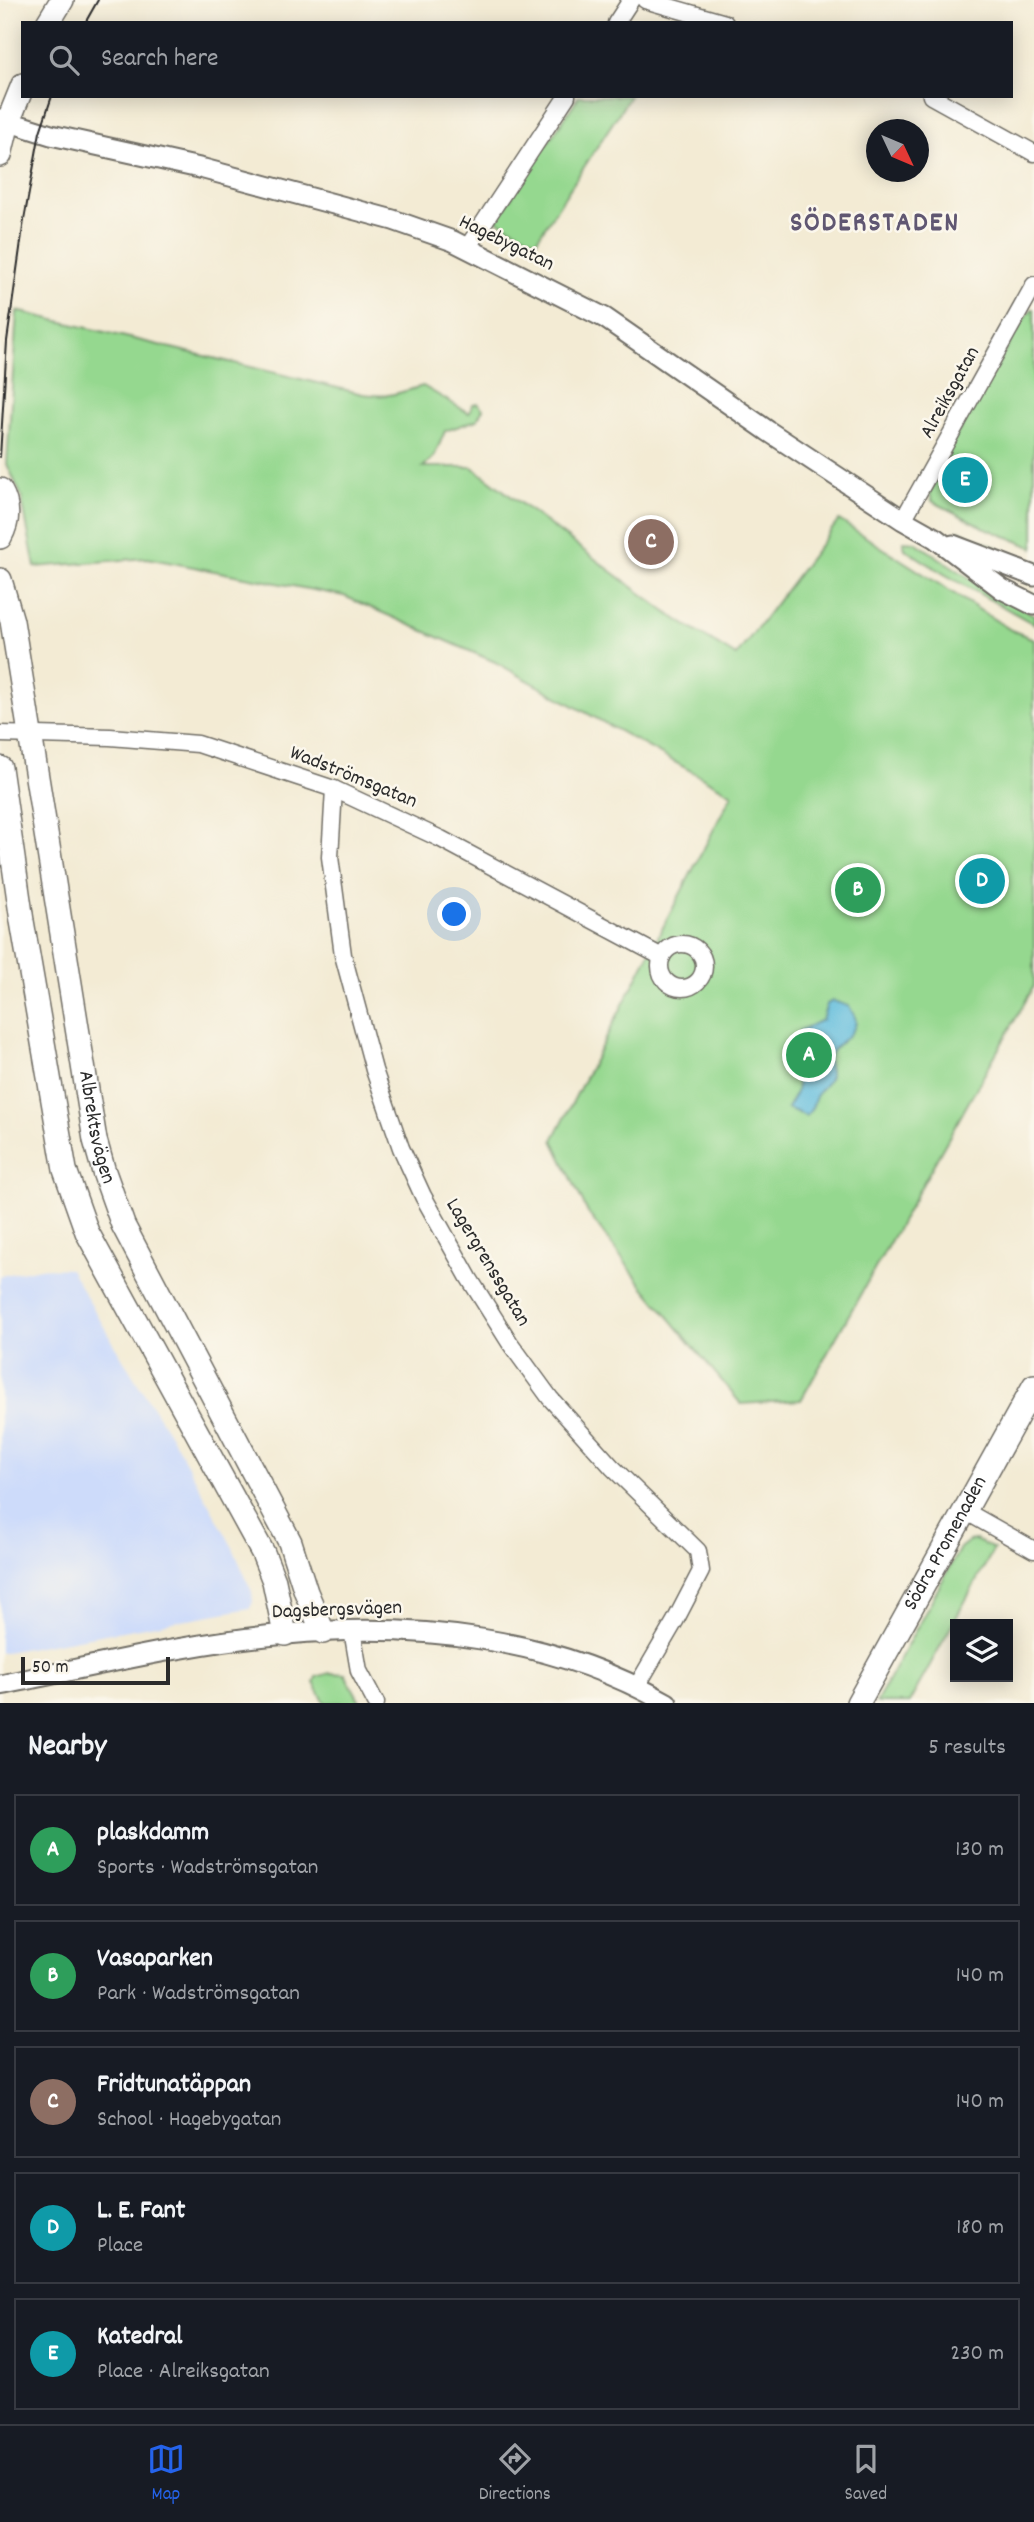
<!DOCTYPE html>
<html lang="en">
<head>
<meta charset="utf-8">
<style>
	body { margin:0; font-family:Dekko,sans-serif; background:#20242c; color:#f1f3f6 }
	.controls { position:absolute; right:21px; bottom:21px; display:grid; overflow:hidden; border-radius:0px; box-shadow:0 4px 18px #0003 }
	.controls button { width:63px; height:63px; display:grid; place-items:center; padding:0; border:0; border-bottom:2px solid #363941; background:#171b24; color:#f1f3f6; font:35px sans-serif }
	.compass { position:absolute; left:866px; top:119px; width:63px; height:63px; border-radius:50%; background:#171b24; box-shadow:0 4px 18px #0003; rotate:134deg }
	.scale { position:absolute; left:21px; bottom:18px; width:149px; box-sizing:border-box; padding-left:7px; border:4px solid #2b2b2b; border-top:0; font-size:19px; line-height:24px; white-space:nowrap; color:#2b2b2b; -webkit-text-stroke:5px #fbf7ec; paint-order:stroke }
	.you { position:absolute; left:455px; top:915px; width:24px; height:24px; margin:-18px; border:5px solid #fff; border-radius:50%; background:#1a73e8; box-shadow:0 0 0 10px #1a73e833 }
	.badge { display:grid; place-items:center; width:46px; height:46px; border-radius:50%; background:#2563eb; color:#fff; font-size:23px; font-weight:700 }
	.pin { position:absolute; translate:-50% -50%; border:4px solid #fff; box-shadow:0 2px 7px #0006 }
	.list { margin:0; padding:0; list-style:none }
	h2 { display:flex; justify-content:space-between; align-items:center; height:91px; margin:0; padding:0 28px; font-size:30px }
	h2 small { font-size:23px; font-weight:400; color:#9ea1a6 }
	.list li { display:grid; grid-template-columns:46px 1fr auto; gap:21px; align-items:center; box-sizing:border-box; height:112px; margin:0 14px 14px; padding:0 14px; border:2px solid #363941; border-radius:0px }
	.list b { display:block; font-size:26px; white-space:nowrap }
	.list p { margin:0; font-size:23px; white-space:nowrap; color:#9ea1a6 }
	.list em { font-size:23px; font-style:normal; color:#9ea1a6 }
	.icon { flex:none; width:38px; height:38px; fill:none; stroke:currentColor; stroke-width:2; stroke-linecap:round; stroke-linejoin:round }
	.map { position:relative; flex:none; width:1034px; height:1703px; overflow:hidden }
	.search { position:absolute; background:#171b24; box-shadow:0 4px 18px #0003; left:21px; right:21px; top:21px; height:77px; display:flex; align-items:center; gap:18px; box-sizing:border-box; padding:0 24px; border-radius:0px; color:#9ea1a6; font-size:26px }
	.sheet { height:721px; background:#171b24 }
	nav { display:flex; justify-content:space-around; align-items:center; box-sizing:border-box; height:98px; border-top:2px solid #363941; background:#171b24; font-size:19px; color:#9ea1a6 }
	nav a { display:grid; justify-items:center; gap:4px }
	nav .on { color:#2563eb }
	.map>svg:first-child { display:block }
	.built { fill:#cddbfa }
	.green { fill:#95d88f; stroke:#60825d; stroke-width:2 }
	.water { fill:#5ebcdc; stroke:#447484; stroke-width:2 }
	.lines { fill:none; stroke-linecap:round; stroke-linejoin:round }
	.minor-casing { stroke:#716e66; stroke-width:19 }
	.tertiary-casing { stroke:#716e66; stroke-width:23 }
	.secondary-casing { stroke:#716e66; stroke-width:26 }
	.minor { stroke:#fff; stroke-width:16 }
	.tertiary { stroke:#fff; stroke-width:19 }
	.secondary { stroke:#fff; stroke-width:23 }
	.tram { stroke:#2b2b2b; stroke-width:2 }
	.labels { text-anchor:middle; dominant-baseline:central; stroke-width:5; stroke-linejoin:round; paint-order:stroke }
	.street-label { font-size:21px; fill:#2b2b2b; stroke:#fbf7ec }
	.district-label { font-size:28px; font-weight:bold; letter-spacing:2px; fill:#605772; stroke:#fbf7ec }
</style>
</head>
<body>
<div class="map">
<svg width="1034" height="1703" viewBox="0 0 1034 1703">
	<rect width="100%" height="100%" fill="#fbf7ec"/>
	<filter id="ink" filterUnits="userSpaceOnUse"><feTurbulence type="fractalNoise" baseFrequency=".0143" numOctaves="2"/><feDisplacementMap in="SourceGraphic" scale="14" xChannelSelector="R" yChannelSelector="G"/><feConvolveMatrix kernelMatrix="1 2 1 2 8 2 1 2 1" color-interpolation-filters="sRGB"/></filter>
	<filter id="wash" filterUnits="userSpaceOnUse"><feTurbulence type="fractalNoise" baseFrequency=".00686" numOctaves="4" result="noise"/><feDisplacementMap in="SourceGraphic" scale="28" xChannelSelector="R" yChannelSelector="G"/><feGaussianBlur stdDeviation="1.57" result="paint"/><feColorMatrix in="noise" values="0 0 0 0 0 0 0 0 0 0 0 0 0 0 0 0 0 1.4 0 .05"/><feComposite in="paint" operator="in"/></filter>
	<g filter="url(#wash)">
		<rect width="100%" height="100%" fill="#f3ebd4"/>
		<path class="built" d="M 40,1268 L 70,1269 L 133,1376 L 176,1444 L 233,1548 L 252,1592 L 253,1602 L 250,1608 L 0,1653 L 0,1276 Z"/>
		<g class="green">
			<path d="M 579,96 L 630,96 L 536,241 L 496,220 Z"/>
			<path d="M 1032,309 L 1034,309 L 1034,548 L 983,527 L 932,501 L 930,493 L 949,448 L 1022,322 Z"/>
			<path d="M 17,311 L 363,394 C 391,398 397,393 423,386 L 469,413 L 473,404 L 478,403 L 483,409 L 477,420 L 445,431 L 434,457 L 423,467 L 472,467 L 670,615 L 736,656 L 839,520 L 1011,630 L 1034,639 L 1034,986 L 801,1400 L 741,1404 L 642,1285 L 588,1213 L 553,1140 L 732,794 L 495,662 L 344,596 L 147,558 L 35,567 L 21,495 L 7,464 Z"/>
			<path d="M 958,530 L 1034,564 L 1034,569 L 976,543 Z"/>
			<path d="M 903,541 L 915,542 L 968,577 L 1034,615 L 1034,624 L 944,574 L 905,549 Z"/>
			<path d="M 975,1540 L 994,1549 L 909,1703 L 876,1703 L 960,1548 L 969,1541 Z"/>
			<path d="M 330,1673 L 345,1674 L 361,1703 L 325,1703 L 314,1683 L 316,1677 Z"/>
		</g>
		<path class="water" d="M 833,1001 L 849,1006 C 852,1012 858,1019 855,1026 C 850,1039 836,1043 830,1054 C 825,1062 831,1067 830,1075 C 828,1084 822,1086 818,1093 C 812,1102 816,1106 806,1116 L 787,1108 L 796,1093 L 798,1079 L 789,1059 L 790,1052 L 799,1031 L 822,1020 L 827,1004 Z"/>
	</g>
	<g filter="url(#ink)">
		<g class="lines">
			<g class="minor-casing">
				<g id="minor">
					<path d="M 645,0 L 725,23"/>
					<path d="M 616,23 L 631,0"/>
					<path d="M 931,96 L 1034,153"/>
					<path d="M 467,248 L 567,96"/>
					<path d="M 903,520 L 1034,285"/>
					<path d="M 0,734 L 110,737 L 198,744 L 334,789 L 441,839 L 662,957"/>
					<path d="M 334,789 L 330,857 L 343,955 L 374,1070 L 401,1148 L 423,1196 L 469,1278 L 510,1343 L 550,1398 L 612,1467 L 698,1551 L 701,1571 L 675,1621 L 637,1686"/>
					<circle cx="682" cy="966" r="22"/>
					<path d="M 965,1511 L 1034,1550"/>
					<path d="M 352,1630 L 359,1671 L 376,1703"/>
				</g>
			</g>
			<g class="tertiary-casing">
				<g id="tertiary">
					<path d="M 0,119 L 51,135 L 204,169 L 393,220 L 453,241 L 605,318 L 768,431 L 903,520 L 935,538 L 1002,589 L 1034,605"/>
					<path d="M 953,545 L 1034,576"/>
					<path d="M 0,1685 C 95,1666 190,1642 287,1634 C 416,1622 553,1637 667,1703"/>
				</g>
			</g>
			<g class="secondary-casing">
				<g id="secondary">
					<path d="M 48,23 L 62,0"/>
					<path d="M 0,155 L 8,122 L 23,85"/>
					<path d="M 0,490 C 9,506 9,521 0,537"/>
					<path id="s1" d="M 0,580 L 12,621 L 95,1140 L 104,1172 L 123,1225 L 290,1542 L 306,1592 L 323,1632"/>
					<path d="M 0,768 L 22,921 L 65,1170 L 87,1232 L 263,1553 L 274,1581 L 285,1634"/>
					<path id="s2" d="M 858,1703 L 1034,1386"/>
				</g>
			</g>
			<use href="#minor" class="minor"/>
			<use href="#tertiary" class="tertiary"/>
			<use href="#secondary" class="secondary"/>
			<g class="tram">
				<path d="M 85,23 L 98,0"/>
				<path d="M 0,457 L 7,341 L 24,220 L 40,132 L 52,96"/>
			</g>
		</g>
	</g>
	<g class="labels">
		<g class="street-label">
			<text transform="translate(506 244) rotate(26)">Hagebygatan</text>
			<text transform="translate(951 393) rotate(-61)">Alreiksgatan</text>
			<text transform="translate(353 778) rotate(22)">Wadströmsgatan</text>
			<text stroke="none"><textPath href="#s1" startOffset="556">Albrektsvägen</textPath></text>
			<text transform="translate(487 1263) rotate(59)">Lagergrenssgatan</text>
			<text stroke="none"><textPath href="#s2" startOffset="182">Södra Promenaden</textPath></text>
			<text transform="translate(337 1611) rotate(-2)">Dagsbergsvägen</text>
		</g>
		<g class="district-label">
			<text x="875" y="225">SÖDERSTADEN</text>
		</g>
	</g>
</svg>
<div class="controls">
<button><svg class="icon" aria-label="layers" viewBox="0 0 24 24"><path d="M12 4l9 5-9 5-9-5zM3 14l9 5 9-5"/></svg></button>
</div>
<svg class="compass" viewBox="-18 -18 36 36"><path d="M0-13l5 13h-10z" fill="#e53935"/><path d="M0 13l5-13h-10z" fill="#9ea1a6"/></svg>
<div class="scale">50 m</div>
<div class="you"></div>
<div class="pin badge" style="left:809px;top:1055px;background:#2e9e5b">A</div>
<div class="pin badge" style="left:858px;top:890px;background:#2e9e5b">B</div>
<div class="pin badge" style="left:651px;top:542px;background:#8d6e63">C</div>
<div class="pin badge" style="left:982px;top:881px;background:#0f9aa8">D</div>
<div class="pin badge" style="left:965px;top:480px;background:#0f9aa8">E</div>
<div class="search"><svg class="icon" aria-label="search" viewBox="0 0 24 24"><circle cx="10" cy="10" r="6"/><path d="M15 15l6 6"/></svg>Search here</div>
</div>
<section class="sheet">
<h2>Nearby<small>5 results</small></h2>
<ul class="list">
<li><span class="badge" style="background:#2e9e5b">A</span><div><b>plaskdamm</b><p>Sports · Wadströmsgatan</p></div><em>130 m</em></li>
<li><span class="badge" style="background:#2e9e5b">B</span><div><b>Vasaparken</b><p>Park · Wadströmsgatan</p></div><em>140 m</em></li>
<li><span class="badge" style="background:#8d6e63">C</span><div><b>Fridtunatäppan</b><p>School · Hagebygatan</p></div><em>140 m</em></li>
<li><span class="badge" style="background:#0f9aa8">D</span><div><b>L. E. Fant</b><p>Place</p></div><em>180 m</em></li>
<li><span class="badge" style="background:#0f9aa8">E</span><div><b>Katedral</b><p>Place · Alreiksgatan</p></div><em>230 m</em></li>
</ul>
</section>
<nav>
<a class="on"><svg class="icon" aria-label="map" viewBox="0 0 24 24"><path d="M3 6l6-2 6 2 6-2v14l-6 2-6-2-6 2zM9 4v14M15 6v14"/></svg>Map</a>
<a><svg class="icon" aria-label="directions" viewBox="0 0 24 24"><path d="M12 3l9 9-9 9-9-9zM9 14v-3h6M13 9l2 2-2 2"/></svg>Directions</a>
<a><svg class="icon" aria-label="saved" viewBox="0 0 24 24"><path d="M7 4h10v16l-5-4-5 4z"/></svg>Saved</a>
</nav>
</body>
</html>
